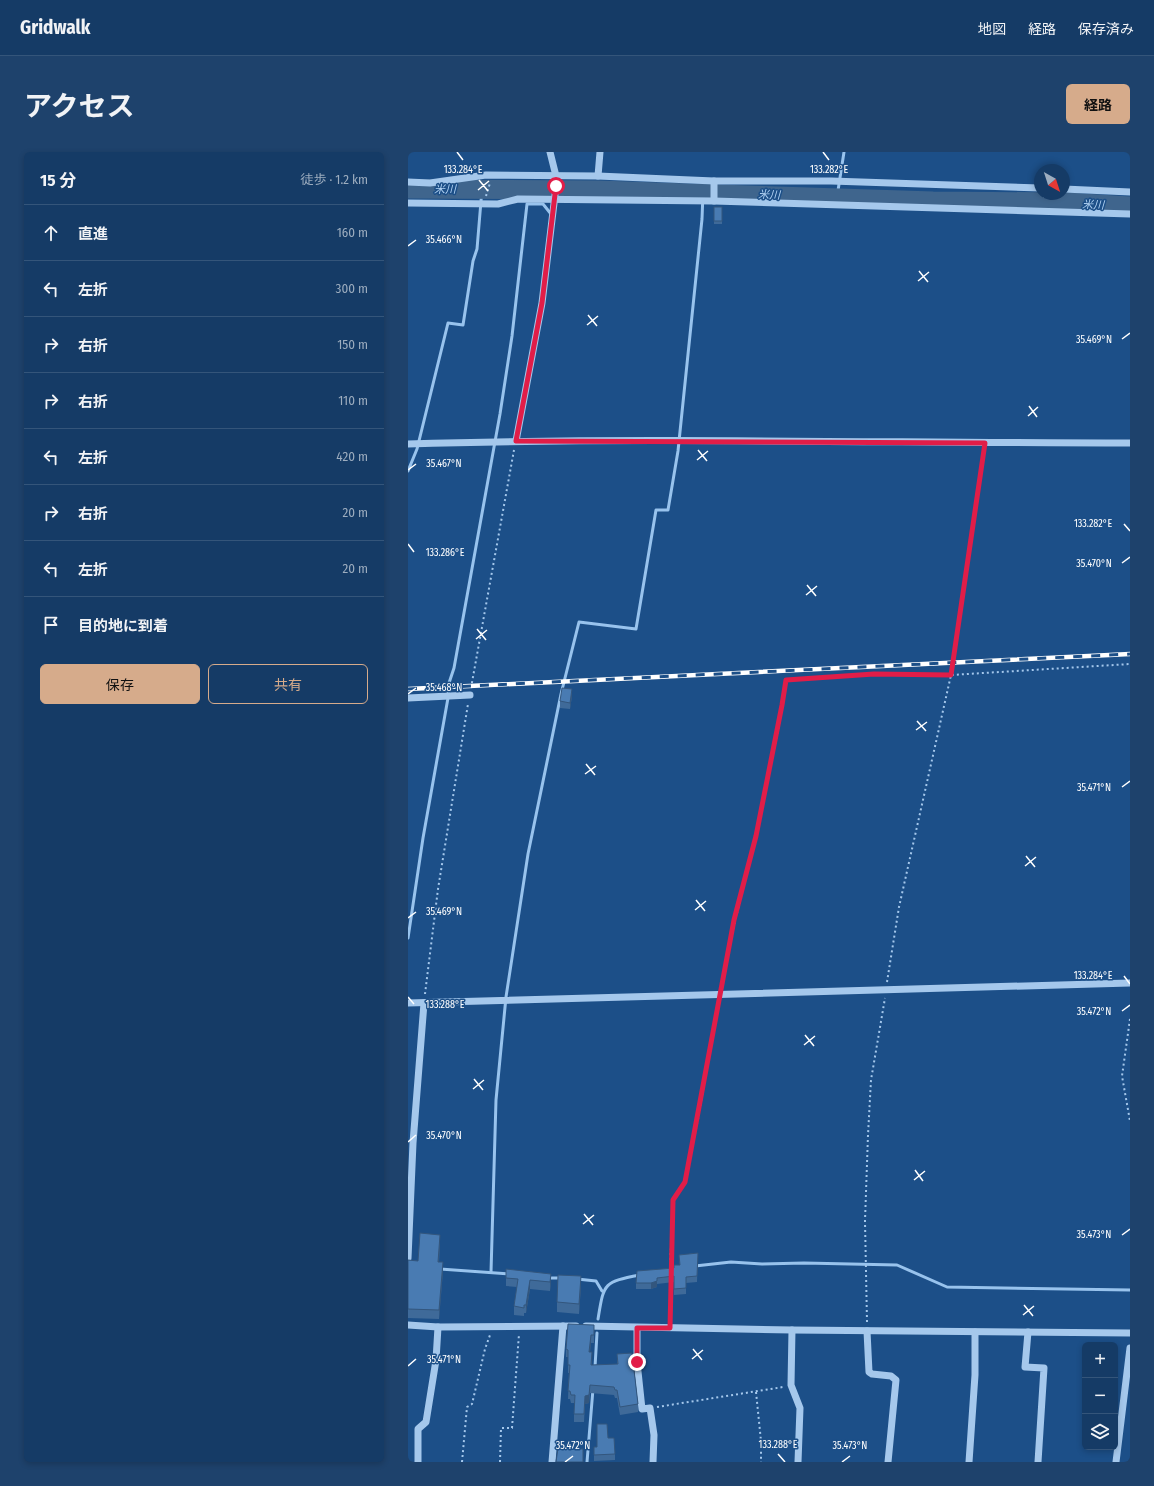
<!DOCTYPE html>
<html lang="ja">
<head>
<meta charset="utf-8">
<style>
	body { margin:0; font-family:"Fira Sans Condensed","Noto Sans JP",sans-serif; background:#1e426c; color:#f1f3f6 }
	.controls { position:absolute; right:12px; bottom:12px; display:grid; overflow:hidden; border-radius:6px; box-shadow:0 2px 6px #0003 }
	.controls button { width:36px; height:36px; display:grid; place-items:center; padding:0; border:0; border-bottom:1px solid #34557a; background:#153b66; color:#f1f3f6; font:20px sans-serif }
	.compass { position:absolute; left:626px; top:12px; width:36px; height:36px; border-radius:50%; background:#153b66; box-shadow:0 2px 6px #0003; rotate:141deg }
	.stop { position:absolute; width:12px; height:12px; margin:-9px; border:3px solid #e11d48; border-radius:50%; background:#fff }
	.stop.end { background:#e11d48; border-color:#fff; box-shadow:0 1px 4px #0008 }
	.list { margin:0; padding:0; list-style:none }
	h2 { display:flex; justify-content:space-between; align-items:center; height:52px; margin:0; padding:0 16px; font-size:17px }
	h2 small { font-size:13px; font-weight:400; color:#9dadbf }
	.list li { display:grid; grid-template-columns:26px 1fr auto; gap:12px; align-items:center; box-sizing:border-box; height:56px; padding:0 16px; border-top:1px solid #34557a }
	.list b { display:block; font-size:15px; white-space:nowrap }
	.list em { font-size:13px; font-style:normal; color:#9dadbf }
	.actions { display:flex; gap:8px; padding:12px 16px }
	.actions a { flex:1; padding:9px 0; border:1px solid #d6ab8b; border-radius:6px; text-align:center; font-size:14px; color:#d6ab8b }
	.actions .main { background:#d6ab8b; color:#111 }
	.icon { flex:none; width:22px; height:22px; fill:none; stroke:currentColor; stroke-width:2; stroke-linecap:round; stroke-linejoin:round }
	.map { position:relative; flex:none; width:722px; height:1310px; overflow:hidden; border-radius:6px }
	header { display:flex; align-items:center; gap:24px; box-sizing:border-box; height:56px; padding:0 20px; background:#153b66; border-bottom:1px solid #34557a }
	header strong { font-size:19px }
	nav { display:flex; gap:22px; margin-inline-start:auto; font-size:14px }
	.intro { display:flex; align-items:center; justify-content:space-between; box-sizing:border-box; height:96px; padding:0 24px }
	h1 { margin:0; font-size:28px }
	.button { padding:10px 18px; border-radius:6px; background:#d6ab8b; color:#111; font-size:14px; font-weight:700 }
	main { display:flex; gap:24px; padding:0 24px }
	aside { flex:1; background:#153b66; border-radius:6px; box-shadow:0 2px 6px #0003 }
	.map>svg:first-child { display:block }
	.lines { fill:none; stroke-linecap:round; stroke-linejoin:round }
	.stream { stroke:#98c3ed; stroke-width:3 }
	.river { stroke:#3f658d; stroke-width:19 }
	.path { stroke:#a5c8ec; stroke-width:2; stroke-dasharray:2 3; stroke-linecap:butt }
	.minor { stroke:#a5c8ec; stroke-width:7 }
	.rail-casing { stroke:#fff; stroke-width:4.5 }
	.rail { stroke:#1c4f88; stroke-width:3; stroke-dasharray:9; stroke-linecap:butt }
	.wall { fill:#3f6a99 }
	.shaded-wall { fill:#33567d }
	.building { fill:#497bb2; stroke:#33567d }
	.route { stroke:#e11d48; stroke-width:5 }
	.ticks { fill:none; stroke:#fff; stroke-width:1.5 }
	.labels { text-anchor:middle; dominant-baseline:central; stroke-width:3; stroke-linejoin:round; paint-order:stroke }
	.water-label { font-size:11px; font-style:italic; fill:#b1d2f3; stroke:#1c4f88 }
	.ticks-label { font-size:10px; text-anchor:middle; fill:#fff; stroke:#1c4f88; stroke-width:3; stroke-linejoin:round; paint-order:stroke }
</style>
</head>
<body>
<header>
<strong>Gridwalk</strong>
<nav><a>地図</a><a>経路</a><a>保存済み</a></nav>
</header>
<div class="intro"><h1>アクセス</h1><a class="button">経路</a></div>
<main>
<aside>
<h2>15 分<small>徒歩 · 1.2 km</small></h2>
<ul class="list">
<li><svg class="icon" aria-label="ahead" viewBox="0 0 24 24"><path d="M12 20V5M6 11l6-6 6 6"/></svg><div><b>直進</b></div><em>160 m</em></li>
<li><svg class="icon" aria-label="left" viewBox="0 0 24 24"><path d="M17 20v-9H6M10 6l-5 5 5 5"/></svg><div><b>左折</b></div><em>300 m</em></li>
<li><svg class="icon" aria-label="right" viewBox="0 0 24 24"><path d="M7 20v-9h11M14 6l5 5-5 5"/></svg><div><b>右折</b></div><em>150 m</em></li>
<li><svg class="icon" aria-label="right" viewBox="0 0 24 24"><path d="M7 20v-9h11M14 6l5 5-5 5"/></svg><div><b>右折</b></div><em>110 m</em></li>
<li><svg class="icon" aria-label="left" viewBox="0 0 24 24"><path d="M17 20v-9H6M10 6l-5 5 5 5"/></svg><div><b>左折</b></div><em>420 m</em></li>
<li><svg class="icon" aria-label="right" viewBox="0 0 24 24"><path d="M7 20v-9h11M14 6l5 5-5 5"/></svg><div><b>右折</b></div><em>20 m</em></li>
<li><svg class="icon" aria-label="left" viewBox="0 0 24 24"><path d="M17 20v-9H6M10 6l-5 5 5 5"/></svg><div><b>左折</b></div><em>20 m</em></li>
<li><svg class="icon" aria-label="arrive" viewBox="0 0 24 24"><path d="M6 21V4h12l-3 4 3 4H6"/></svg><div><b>目的地に到着</b></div></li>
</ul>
<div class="actions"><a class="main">保存</a><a>共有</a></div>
</aside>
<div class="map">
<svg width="722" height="1310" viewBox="0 0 722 1310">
	<rect width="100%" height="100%" fill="#1c4f88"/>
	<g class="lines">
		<g class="stream">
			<path d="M 429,45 L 436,0"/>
			<path d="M 0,319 L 9,297 L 40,171 L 55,173 L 65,109 L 69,97 L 74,37"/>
			<path d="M 0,786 L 15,686 L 40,546 L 41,531 L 46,516 L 92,262 L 104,184 L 119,52 L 135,52 L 143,62"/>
			<path d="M 287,1114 L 323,1110 L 354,1112 L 396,1111 L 489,1113 L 539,1135 L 722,1138"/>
			<path d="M 32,1117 L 102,1122"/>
			<path d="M 83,1120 L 88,948 L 98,845 L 120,702 L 153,542 L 171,470 L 228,477 L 248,358 L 260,358 L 270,299 L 294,67 L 295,41"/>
			<path d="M 139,1126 L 154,1126"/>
			<path d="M 169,1127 L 188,1129 L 194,1139"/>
			<path d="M 190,1167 C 196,1131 195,1130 232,1123"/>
			<path d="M 187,1215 L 189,1181"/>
			<path d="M 179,1310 L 185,1237"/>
		</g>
		<path class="river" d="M 0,37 L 190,38 L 525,49 L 660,50 L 722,54"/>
		<g class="path">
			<path d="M 78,44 L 82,31"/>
			<path d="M 635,45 L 653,45"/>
			<path d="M 63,536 L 106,298"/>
			<path d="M 479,830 L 491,755 L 543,523 L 576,299"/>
			<path d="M 313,835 C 333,732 364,632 378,528 L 466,522 L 543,523 L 722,512"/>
			<path d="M 17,842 L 30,737 L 60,552"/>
			<path d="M 722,867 L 714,924 L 722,969"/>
			<path d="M 262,1118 L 265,1048 L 277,1030 L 290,967 L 310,851"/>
			<path d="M 262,1168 L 262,1128"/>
			<path d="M 459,1170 L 457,1069 L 460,983 L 463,928 L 477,846"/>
			<path d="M 348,1240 L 353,1289 L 353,1310"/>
			<path d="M 249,1255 L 375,1235"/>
			<path d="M 54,1310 L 59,1255 L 64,1252 L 77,1197 L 82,1183"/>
			<path d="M 92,1310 L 93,1276 L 104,1276 L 111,1182"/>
		</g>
		<g class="minor">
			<path d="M 190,24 L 192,0"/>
			<path d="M 0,30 L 22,31 L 78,23 L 190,24 L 306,29 L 423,29 L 632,36"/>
			<path d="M 656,37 L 722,40"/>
			<path d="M 306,49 L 306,29"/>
			<path d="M 0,51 L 90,52 L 110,47 L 306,49 L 722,62"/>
			<path d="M 108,289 L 134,151 L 147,43 L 148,24 L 142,0"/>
			<path d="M 0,292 C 241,285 481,291 722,291"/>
			<path d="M 0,546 L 62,543"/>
			<path d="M 0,851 L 722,831"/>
			<path d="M 0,1106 L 5,991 L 16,851"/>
			<path d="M 0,1173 L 30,1175 L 168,1174"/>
			<path d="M 178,1174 L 384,1178 L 722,1181"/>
			<path d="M 229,1176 L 229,1210 L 234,1257 L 242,1256 L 246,1283 L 245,1310"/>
			<path d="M 384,1178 L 383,1233 L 392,1256 L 390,1310"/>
			<path d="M 459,1179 L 461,1220 L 464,1222 L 483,1224 L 488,1228 L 480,1310"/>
			<path d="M 620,1180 L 617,1215 L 636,1216 L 630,1310"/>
			<path d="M 10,1310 L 10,1277 L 18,1270 L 28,1208 L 30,1175"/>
			<path d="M 144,1310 L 155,1174"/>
			<path d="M 561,1310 L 567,1223 L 567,1180"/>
			<path d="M 708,1310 L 722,1196"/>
		</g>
		<g class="rail-casing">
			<path id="rail" d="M 0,537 L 722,502"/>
		</g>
		<use href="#rail" class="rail"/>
	</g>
	<g class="wall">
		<rect x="306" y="55" width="8" height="17"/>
		<path d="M 164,544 L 162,557 L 152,556 L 152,549 Z"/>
		<path d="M 32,1092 L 31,1110 L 35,1119 L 31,1167 L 0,1166 L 0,1108 L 10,1109 Z"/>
		<path d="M 290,1101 L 289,1130 L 278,1131 L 278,1142 L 266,1143 L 266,1130 L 249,1132 L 249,1135 L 243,1137 L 228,1137 L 228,1131 L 266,1116 L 272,1113 L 271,1103 Z"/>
		<path d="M 98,1126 L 143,1130 L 142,1139 L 122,1137 L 118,1161 L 116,1161 L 116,1164 L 106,1163 L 106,1154 L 109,1135 L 98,1134 Z"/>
		<path d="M 173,1134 L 171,1162 L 149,1160 L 149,1150 Z"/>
		<path d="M 186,1173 L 186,1191 L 183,1191 L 182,1200 L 184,1213 L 209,1212 L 209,1202 L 230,1252 L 230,1260 L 212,1263 L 209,1246 L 207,1246 L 206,1243 L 182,1241 L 181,1251 L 177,1252 L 176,1270 L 166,1270 L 166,1251 L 163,1251 L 162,1247 L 160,1247 L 161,1221 L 160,1221 L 160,1205 L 158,1205 L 158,1197 Z"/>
		<path d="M 200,1286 L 207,1302 L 207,1308 L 186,1309 L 186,1303 L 189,1295 Z"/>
	</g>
	<g class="shaded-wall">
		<path d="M 164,537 L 164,544 L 162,557 L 162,551 Z"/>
		<path d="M 32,1083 L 32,1092 L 30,1119 L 30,1110 Z"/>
		<path d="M 35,1110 L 35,1119 L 31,1167 L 31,1158 Z"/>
		<path d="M 143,1122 L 143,1130 L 142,1139 L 142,1130 Z"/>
		<path d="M 173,1124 L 173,1134 L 171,1162 L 171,1152 Z"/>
		<path d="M 122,1128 L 122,1137 L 118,1161 L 118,1153 Z"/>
		<path d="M 249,1129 L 249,1135 L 243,1137 L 243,1131 Z"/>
		<path d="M 183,1183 L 183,1191 L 181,1208 L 181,1200 Z"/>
		<path d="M 182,1233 L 181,1251 L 177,1252 L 176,1270 L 177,1244 Z"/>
	</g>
	<g class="building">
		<rect x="306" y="55" width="8" height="14"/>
		<path d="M 154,536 L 164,537 L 162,551 L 152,549 Z"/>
		<path d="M 12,1081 L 32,1083 L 30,1110 L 35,1110 L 31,1158 L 0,1157 L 0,1108 L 10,1109 Z"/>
		<path d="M 290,1101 L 289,1124 L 278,1125 L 278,1136 L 266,1137 L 266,1124 L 249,1126 L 249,1129 L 243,1131 L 228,1131 L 229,1119 L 266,1116 L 266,1113 L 272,1113 L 271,1103 Z"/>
		<path d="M 98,1117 L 143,1122 L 142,1130 L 122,1128 L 118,1153 L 116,1153 L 116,1156 L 106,1154 L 110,1127 L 98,1126 Z"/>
		<path d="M 150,1123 L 173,1124 L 171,1152 L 149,1150 Z"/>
		<path d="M 160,1172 L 186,1173 L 186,1183 L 183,1183 L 181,1200 L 184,1200 L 183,1213 L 210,1212 L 209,1202 L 224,1201 L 230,1252 L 212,1255 L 209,1238 L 207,1238 L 206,1235 L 182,1233 L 181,1243 L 177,1244 L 176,1262 L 166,1262 L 167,1243 L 163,1243 L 162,1239 L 160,1239 L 162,1213 L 160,1213 L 160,1198 L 158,1197 Z"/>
		<path d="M 189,1272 L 199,1272 L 200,1286 L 206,1286 L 207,1302 L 186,1303 L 186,1295 L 189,1295 Z"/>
		<path d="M 150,1296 L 175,1297 L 175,1310 L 148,1310 Z"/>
	</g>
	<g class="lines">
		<path class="route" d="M 148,34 L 134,151 L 108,289 L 577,291 L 543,523 L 466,522 L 378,528 L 374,553 L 348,684 L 326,768 L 277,1030 L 265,1048 L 262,1176 L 229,1176 L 229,1210"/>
	</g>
	<path class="ticks" d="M 49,0 L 55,8M 415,0 L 421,8M 71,28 L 80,39M 70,38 L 81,29M 0,94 L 8,88M 511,119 L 520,130M 510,129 L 521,120M 180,163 L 189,174M 179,173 L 190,164M 714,187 L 722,181M 621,254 L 629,265M 620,264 L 630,255M 290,298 L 299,309M 289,308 L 300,299M 0,318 L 8,312M 716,372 L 722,379M 0,392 L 6,400M 714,411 L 722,405M 399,433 L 408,444M 398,443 L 409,434M 69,477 L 78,488M 68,487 L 79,478M 0,542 L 8,536M 509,569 L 518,579M 508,578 L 519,570M 178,612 L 187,623M 177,622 L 188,614M 714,635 L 722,629M 618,704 L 627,715M 617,714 L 628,705M 288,748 L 297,759M 287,758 L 298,749M 0,766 L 8,760M 716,824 L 722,832M 0,845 L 6,852M 714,859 L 722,853M 397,883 L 406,894M 396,893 L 407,884M 66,927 L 75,938M 65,937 L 76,928M 0,990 L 8,983M 507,1018 L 515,1029M 506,1028 L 517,1019M 176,1062 L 185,1073M 175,1072 L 186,1063M 714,1083 L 722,1077M 616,1153 L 625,1164M 615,1163 L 626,1154M 285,1197 L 294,1208M 284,1207 L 295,1198M 0,1214 L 8,1207M 370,1302 L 377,1310M 157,1310 L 165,1304M 434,1310 L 442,1304"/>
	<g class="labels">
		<g class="water-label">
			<text x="37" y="37">米川</text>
			<text transform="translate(361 43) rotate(2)">米川</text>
			<text transform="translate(685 53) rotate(2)">米川</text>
		</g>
	</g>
	<g class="ticks-label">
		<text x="55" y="21">133.284°E</text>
		<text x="421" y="21">133.282°E</text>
		<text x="36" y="91">35.466°N</text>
		<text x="686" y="191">35.469°N</text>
		<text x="36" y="315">35.467°N</text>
		<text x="685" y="375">133.282°E</text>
		<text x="37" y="404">133.286°E</text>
		<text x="686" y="415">35.470°N</text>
		<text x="36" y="539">35.468°N</text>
		<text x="686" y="639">35.471°N</text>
		<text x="36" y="763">35.469°N</text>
		<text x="685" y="827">133.284°E</text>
		<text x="37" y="856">133.288°E</text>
		<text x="686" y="863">35.472°N</text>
		<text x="36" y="987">35.470°N</text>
		<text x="686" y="1086">35.473°N</text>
		<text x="36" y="1211">35.471°N</text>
		<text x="370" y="1296">133.288°E</text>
		<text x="165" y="1297">35.472°N</text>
		<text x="442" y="1297">35.473°N</text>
	</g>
</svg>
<div class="controls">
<button>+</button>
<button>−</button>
<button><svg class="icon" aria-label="layers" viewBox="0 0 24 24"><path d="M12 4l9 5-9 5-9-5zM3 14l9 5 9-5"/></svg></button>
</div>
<svg class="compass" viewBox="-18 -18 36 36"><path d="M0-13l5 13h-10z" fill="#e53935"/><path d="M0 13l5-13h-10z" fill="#9dadbf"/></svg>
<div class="stop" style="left:148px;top:34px"></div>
<div class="stop end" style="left:229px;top:1210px"></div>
</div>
</main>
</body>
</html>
